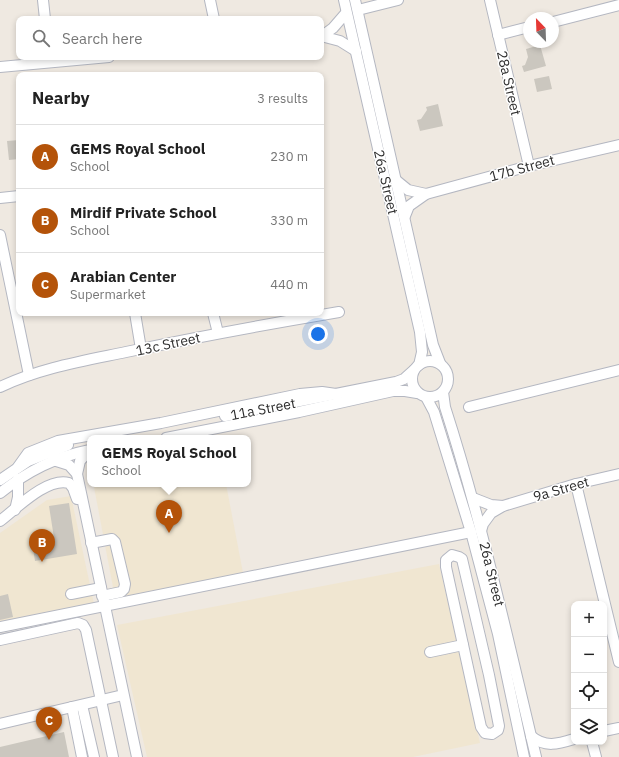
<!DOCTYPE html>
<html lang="en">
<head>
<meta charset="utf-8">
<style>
	body { margin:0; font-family:"IBM Plex Sans",sans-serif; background:#f6f6f6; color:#222 }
	.controls { position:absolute; right:12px; bottom:12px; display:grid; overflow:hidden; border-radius:8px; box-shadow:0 2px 6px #0003 }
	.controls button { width:36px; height:36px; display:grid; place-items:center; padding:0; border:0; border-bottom:1px solid #e0e0e0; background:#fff; color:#222; font:20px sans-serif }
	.compass { position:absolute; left:523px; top:12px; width:36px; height:36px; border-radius:50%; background:#fff; box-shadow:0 2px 6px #0003; rotate:337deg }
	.you { position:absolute; left:318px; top:334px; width:14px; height:14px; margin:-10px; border:3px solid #fff; border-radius:50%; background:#1a73e8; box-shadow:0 0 0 6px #1a73e833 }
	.badge { display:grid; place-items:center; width:26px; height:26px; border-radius:50%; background:#b45309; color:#fff; font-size:13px; font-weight:700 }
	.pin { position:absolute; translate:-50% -33px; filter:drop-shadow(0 1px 2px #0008) }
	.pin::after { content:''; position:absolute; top:21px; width:14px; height:12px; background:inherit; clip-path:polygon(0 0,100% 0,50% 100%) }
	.popup { position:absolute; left:87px; top:435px; width:164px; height:52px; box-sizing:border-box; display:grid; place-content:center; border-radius:8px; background:#fff; filter:drop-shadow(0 1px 3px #0005); font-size:13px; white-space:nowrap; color:#767676 }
	.popup b { font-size:15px; color:#222 }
	.popup::after { content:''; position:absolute; left:50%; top:100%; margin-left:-8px; border:8px solid transparent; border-top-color:#fff }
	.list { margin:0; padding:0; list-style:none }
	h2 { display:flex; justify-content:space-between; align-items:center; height:52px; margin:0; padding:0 16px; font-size:17px }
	h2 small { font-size:13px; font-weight:400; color:#767676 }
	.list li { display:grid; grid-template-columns:26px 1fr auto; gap:12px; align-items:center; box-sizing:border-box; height:64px; padding:0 16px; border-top:1px solid #e0e0e0 }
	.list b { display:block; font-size:15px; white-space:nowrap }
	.list p { margin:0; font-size:13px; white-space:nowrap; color:#767676 }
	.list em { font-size:13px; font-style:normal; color:#767676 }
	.icon { flex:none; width:22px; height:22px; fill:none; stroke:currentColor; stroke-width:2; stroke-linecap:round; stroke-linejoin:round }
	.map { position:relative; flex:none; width:619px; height:757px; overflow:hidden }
	.search { position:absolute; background:#fff; box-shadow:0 2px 6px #0003; left:16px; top:16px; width:308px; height:44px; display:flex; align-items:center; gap:10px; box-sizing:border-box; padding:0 14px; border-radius:8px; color:#767676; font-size:15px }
	.panel { position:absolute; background:#fff; box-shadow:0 2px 6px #0003; left:16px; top:72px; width:308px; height:244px; border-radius:8px }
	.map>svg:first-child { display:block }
	.education { fill:#f0e6d1 }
	.building { fill:#cbc7bf }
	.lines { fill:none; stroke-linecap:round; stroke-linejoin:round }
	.minor-casing { stroke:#b4b7c1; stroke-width:12 }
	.minor { stroke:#fff; stroke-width:10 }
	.labels { text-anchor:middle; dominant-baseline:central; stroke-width:3; stroke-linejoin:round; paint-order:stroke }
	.street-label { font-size:14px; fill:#2e2e2e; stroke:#fff }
</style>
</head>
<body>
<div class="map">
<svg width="619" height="757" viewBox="0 0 619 757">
	<rect width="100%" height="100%" fill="#efe9e1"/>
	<g class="education">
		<path d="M 107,484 L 226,484 L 244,578 L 116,603 L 94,487 Z"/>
		<path d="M 71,496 L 94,604 L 0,623 L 0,533 L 47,500 Z"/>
		<path d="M 439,564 L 480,743 L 413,757 L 147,757 L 117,625 Z"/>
	</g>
	<g class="building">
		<path d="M 540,45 L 546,66 L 524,72 L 522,66 L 525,65 L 528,57 L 526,49 Z"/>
		<path d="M 549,76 L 552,89 L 537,92 L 534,79 Z"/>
		<path d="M 438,104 L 443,126 L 420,131 L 417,120 L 421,119 L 427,110 L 426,107 Z"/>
		<path d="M 19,140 L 19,159 L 9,160 L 7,141 Z"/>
		<path d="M 69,503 L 77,554 L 35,561 L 32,542 L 54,538 L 49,506 Z"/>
		<path d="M 8,594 L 13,617 L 0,620 L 0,596 Z"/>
		<path d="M 64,732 L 69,757 L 0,757 L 0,747 Z"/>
	</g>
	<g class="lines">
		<g class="minor-casing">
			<g id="minor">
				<path d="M 43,0 L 45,19"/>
				<path d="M 210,0 L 214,19"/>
				<path d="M 344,0 L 420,332 L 422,352 L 419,365"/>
				<path d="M 355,0 L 433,345 L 440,363"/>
				<path d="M 490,0 L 529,166"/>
				<path d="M 358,10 L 398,0"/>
				<path d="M 553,22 L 619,5"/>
				<path d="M 498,35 L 529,27"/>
				<path d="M 321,36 L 340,41 L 356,51"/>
				<path d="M 322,36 L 333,28 L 346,13"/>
				<path d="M 0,67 L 109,57"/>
				<path d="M 397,181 L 408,190 L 426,194"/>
				<path d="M 0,198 L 19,196"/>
				<path d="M 405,216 L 409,206 L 426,194 L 529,166 L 619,145"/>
				<path d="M 0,235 L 29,375"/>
				<path d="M 135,313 L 141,349"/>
				<path d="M 213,313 L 218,333"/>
				<circle cx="430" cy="379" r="18"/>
				<path d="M 0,387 C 40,368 83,361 126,352 C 197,337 268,324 339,312"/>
				<path d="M 443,392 L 445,407 C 482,522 508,640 536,757"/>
				<path d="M 426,397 L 434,412 L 471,532 L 498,634 L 524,757"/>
				<path d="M 469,407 L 619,370"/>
				<path d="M 225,416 L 396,382 L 404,379 L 414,370"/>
				<path d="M 166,438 L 299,412 L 393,391 L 405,391 L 417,393"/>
				<path d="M 53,460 L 69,465 L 77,474 L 137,757"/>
				<path d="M 18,467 L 28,453 L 58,441 L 161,423 L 300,394 L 322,392 L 336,394"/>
				<path d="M 77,474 L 80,461 L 89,451"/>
				<path d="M 0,480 L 28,461 L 68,445"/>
				<path d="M 576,484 L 619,662"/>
				<path d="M 0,493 C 28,471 55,457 90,450"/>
				<path d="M 473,498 L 491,505 L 503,506"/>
				<path d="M 15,510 L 18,497 L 18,479"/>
				<path d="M 0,521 C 17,508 47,477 69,483 L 73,488 L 77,499"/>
				<path d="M 481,531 L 483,524 L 491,513 L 503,506 L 576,484 L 619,474"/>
				<path d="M 91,543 L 112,539 L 115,542 L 125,584 L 124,589 L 121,592 L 102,596"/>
				<path d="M 452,555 L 459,557 L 462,559 L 489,675 L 499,726 L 498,730 L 492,734 L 485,733 L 481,727 L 446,567 L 446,560 Z"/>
				<path d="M 71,594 L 101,588"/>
				<path d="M 0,627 L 471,532"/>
				<path d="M 0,640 L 78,623 L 83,625 L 86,630 L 113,757"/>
				<path d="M 430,652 L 463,645"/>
				<path d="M 82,705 L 94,757"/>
				<path d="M 72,707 L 82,757"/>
				<path d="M 0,724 L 123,695"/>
				<path d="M 604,731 L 619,728"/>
				<path d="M 531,736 C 545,748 558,744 574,739"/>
				<path d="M 592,742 L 596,757"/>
			</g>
		</g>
		<use href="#minor" class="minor"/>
	</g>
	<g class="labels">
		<g class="street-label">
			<text transform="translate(509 83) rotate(77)">28a Street</text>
			<text transform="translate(522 168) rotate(-15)">17b Street</text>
			<text transform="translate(386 182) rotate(77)">26a Street</text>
			<text transform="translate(168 344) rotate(-12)">13c Street</text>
			<text transform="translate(263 409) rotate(-11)">11a Street</text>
			<text transform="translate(561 489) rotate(-16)">9a Street</text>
			<text transform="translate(492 574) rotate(76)">26a Street</text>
		</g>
	</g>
</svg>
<div class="controls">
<button>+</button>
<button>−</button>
<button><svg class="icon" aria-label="locate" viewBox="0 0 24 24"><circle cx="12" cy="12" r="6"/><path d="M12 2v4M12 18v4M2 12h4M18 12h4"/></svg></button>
<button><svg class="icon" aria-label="layers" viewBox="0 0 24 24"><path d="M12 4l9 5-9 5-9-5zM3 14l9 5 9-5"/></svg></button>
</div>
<svg class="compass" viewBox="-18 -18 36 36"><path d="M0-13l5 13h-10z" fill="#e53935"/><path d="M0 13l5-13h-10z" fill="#767676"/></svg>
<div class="you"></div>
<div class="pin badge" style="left:169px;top:533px">A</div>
<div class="popup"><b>GEMS Royal School</b>School</div>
<div class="pin badge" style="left:42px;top:562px">B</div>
<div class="pin badge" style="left:49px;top:740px">C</div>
<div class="search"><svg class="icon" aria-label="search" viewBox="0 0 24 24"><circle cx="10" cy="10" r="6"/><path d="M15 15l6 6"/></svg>Search here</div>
<section class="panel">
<h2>Nearby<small>3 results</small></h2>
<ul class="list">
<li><span class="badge">A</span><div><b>GEMS Royal School</b><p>School</p></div><em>230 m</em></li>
<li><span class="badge">B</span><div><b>Mirdif Private School</b><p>School</p></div><em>330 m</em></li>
<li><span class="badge">C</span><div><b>Arabian Center</b><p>Supermarket</p></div><em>440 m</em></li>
</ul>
</section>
</div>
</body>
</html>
